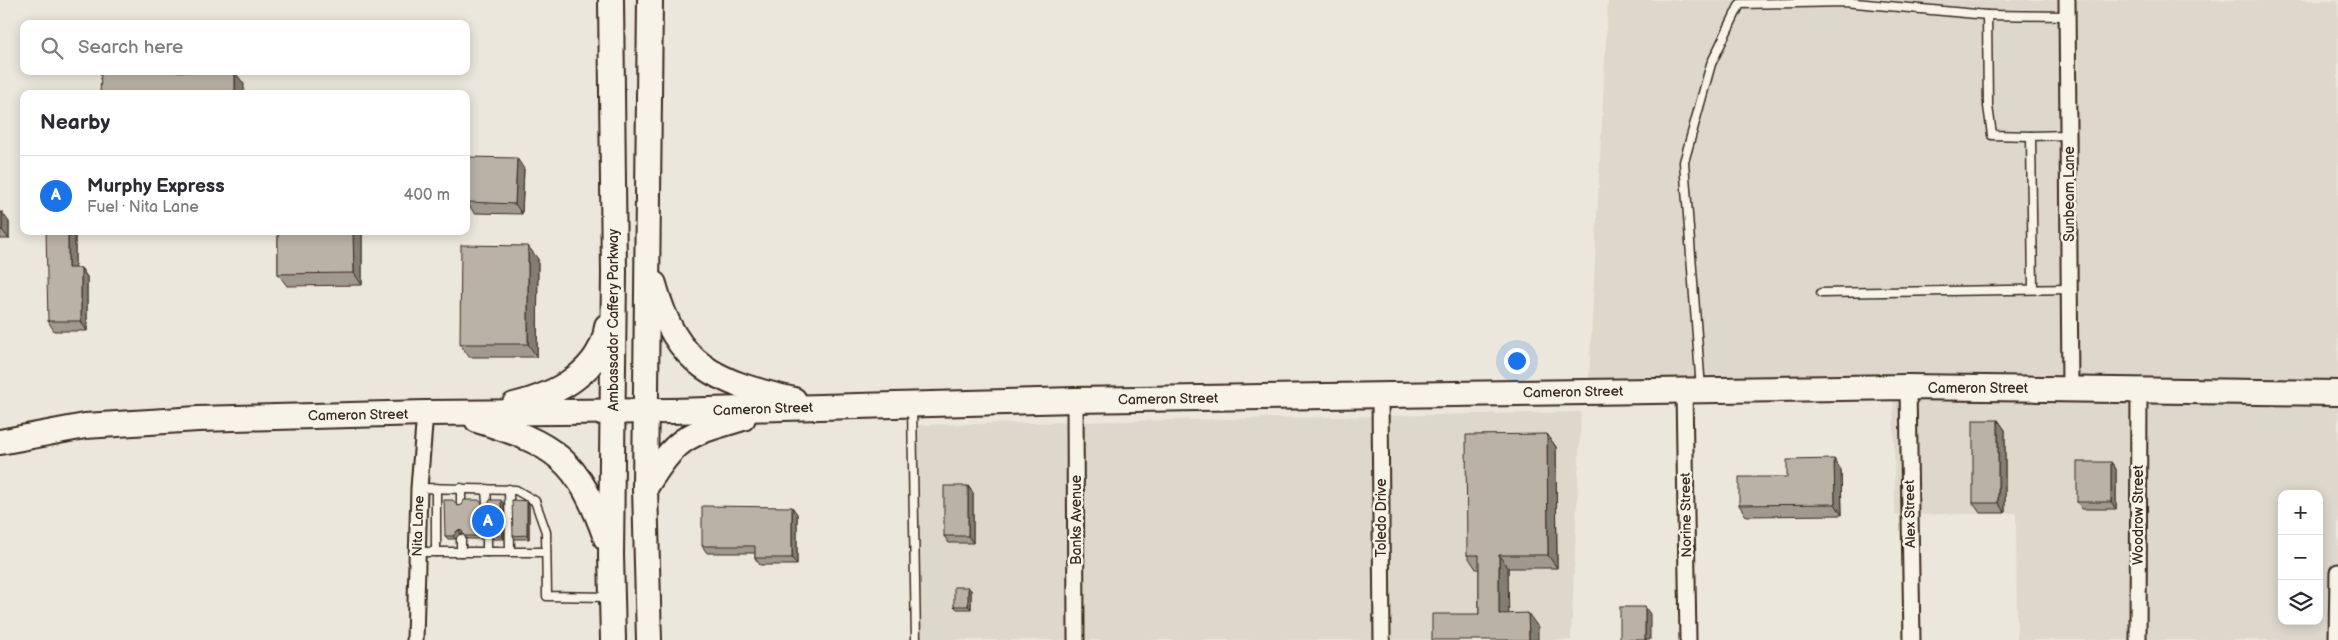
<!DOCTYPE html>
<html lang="en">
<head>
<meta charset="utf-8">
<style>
	body { margin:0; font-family:"Balsamiq Sans",sans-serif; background:#f2f2f3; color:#2b2b33 }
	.controls { position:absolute; right:15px; bottom:15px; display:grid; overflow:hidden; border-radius:10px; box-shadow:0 2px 12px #0003 }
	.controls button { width:45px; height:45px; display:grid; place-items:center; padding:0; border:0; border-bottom:1px solid #e1e1e2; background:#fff; color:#2b2b33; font:25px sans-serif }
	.you { position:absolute; left:1516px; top:360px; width:18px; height:18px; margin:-12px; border:4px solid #fff; border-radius:50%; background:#1a73e8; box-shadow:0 0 0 8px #1a73e833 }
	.badge { display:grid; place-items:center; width:32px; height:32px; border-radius:50%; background:#1a73e8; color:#fff; font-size:16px; font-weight:700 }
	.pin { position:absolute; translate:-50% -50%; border:2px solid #fff; box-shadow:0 1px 5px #0006 }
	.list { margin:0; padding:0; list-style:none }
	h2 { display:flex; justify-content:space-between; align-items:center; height:65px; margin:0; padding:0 20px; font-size:21px }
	h2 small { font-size:16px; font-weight:400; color:#7c7c81 }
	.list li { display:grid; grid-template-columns:32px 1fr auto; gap:15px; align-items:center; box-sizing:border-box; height:80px; padding:0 20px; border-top:1px solid #e1e1e2 }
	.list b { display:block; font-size:19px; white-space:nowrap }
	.list p { margin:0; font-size:16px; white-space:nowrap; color:#7c7c81 }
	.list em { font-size:16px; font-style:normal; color:#7c7c81 }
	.icon { flex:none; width:28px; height:28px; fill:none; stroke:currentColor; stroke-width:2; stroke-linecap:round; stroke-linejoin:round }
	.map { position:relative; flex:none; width:2338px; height:640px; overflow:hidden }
	.search { position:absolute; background:#fff; box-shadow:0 2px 12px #0003; left:20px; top:20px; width:450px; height:55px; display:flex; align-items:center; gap:12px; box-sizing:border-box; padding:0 18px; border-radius:10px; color:#7c7c81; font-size:19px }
	.panel { position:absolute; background:#fff; box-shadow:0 2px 12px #0003; left:20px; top:90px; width:450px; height:145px; border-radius:10px }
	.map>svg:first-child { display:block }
	.built { fill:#ddd7cc; fill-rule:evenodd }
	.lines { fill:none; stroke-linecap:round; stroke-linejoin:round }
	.lane-casing { stroke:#3b2a1e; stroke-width:11 }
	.street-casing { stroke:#3b2a1e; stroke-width:19 }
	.primary-casing { stroke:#3b2a1e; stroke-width:28 }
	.lane { stroke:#f7f3e8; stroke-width:8 }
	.street { stroke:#f7f3e8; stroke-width:15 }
	.primary { stroke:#f7f3e8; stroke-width:24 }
	.wall { fill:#a09990; stroke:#3b2a1e }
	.shaded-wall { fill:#827d75; stroke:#3b2a1e }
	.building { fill:#bab2a7; stroke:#3b2a1e }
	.labels { text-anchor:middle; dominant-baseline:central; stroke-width:5; stroke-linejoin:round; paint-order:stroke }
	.street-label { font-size:14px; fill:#3b2a1e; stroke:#f7f3e8 }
</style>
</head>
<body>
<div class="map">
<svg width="2338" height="640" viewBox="0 0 2338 640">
	<rect width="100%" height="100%" fill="#ece7dc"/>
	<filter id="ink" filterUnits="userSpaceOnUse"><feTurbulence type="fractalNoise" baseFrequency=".02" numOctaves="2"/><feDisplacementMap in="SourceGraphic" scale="10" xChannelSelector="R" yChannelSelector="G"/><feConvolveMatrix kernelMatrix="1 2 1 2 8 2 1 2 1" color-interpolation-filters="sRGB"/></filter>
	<g filter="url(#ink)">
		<g class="built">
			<path d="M 1608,0 L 2338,0 L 2338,640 L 2017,640 L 2016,513 L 1895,515 L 1893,375 L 1589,379 ZM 2282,494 L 2319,494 L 2319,621 L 2282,621 Z"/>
			<path d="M 1581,412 L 1571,640 L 917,640 L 917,425 Z"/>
		</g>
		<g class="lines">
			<g class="lane-casing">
				<g id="lane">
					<path d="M 2031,136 L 1992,135 L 1988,106 L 1987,15 L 2067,16"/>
					<path d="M 2033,289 L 2031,136 L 2068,135"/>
					<path d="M 1821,293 L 2070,289"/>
					<path d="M 1701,389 L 1684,162 L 1711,64 L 1740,4 L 1844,2 L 1987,15"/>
					<path d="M 912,407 L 916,640"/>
					<path d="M 419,488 L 516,490 L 535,501 L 546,532 L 547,596 L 609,597"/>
					<path d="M 461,488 L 461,504"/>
					<path d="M 486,489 L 487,504"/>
					<path d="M 509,489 L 510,552"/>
					<path d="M 461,539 L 461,552"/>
					<path d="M 487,539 L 487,552"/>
					<path d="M 417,552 L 546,552"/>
					<path d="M 436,552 L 436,488"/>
				</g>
			</g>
			<g class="street-casing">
				<g id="street">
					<path d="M 2067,0 L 2070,388"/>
					<path d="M 1908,387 L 1912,640"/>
					<path d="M 1684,390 L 1688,640"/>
					<path d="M 1380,396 L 1382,640"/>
					<path d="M 1075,400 L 1076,640"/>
					<path d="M 415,640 L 419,488 L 425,413"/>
					<path d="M 2138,640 L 2139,389"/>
					<path d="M 2337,640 L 2338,572"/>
				</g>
			</g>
			<g class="primary-casing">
				<g id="primary">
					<path d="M 611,0 L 614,272 L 611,555 L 613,640"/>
					<path d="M 654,284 C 676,367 716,382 794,400"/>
					<path d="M 514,405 C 555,395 602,372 607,326"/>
					<path d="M 477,420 C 555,444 578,459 606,538"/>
					<path d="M 0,442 L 85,426 L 198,419 L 425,413 L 672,411 L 1075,400 L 1908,387 L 2338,393"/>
					<path d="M 645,488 C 678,436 685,435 743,418"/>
					<path d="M 649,640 L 645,488 L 650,0"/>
				</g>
			</g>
			<use href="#lane" class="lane"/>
			<use href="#street" class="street"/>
			<use href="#primary" class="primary"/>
		</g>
		<g class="wall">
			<path d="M 524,169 L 522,214 L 474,213 L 467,202 Z"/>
			<path d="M 0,212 L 9,222 L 9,239 L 0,239 Z"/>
			<path d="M 278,231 L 426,231 L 426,233 L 362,232 L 362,285 L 287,286 L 278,274 Z"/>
			<path d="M 75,235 L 75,268 L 81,268 L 87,277 L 87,331 L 54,331 L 48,321 Z"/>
			<path d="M 538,259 L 537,357 L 469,357 L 460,344 Z"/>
			<path d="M 1998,420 L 2005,430 L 2005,513 L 1980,513 L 1973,503 Z"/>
			<path d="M 1547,434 L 1556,447 L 1557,568 L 1508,568 L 1508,614 L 1538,627 L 1479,614 L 1479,569 L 1476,569 L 1467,555 Z"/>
			<path d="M 1834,459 L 1841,470 L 1842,515 L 1746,516 L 1739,505 L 1787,477 Z"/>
			<path d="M 2111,462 L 2116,469 L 2116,509 L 2082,509 L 2077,502 Z"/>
			<path d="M 968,486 L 973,493 L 973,543 L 949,543 L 944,536 Z"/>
			<path d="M 504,504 L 504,539 L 493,539 L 489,534 L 487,533 L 481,539 L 467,539 L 463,534 L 461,533 L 455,539 L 448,539 L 445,536 L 458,506 L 484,506 Z"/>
			<path d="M 529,504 L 529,539 L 515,539 L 513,536 Z"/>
			<path d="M 792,507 L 797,514 L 797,565 L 760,565 L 755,558 L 755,553 L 707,553 L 702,546 Z"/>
			<path d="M 968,587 L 971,590 L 971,609 L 957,609 L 954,606 Z"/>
		</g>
		<g class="shaded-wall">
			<path d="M 235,72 L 244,84 L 244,94 L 235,94 Z"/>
			<path d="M 517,158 L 524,169 L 522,214 L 515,204 Z"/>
			<path d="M 2,212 L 9,222 L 9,239 L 2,230 Z"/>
			<path d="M 68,231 L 72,231 L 75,235 L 75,277 L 68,268 Z"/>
			<path d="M 353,231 L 361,231 L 362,232 L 362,285 L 354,273 Z"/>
			<path d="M 528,246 L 538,259 L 537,357 L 528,344 Z"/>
			<path d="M 81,268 L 87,277 L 87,331 L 81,321 Z"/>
			<path d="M 1998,420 L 2005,430 L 2005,513 L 1998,503 Z"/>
			<path d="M 1547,434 L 1556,447 L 1557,568 L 1548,555 Z"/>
			<path d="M 1834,459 L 1841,470 L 1842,515 L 1835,504 Z"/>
			<path d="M 2111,462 L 2116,469 L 2116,509 L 2111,502 Z"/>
			<path d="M 968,486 L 973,493 L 973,543 L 968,536 Z"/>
			<path d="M 501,500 L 504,504 L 504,539 L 502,536 Z"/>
			<path d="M 527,501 L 529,504 L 529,539 L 527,535 Z"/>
			<path d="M 792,507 L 797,514 L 797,565 L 792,558 Z"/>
			<path d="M 458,530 L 461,533 L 455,539 L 453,536 Z"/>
			<path d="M 484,530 L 487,533 L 481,539 L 479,536 Z"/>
			<path d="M 1499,555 L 1508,568 L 1509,627 L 1499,614 Z"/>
			<path d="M 968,587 L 971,590 L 971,609 L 968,606 Z"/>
			<path d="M 1645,607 L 1650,614 L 1650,640 L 1645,640 Z"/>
			<path d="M 1528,613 L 1538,627 L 1538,640 L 1529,640 Z"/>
		</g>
		<g class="building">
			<path d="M 101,71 L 235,72 L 235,94 L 100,94 Z"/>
			<path d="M 469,157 L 517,158 L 515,204 L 467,202 Z"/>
			<rect x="0" y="212" width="2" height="18"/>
			<path d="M 46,231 L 68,231 L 68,268 L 81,268 L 81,321 L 48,321 Z"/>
			<path d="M 278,231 L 353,231 L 354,273 L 278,274 Z"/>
			<path d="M 461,245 L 528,246 L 528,344 L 460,344 Z"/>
			<rect x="1973" y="420" width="25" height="83"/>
			<path d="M 1547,434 L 1548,555 L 1499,555 L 1499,614 L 1528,613 L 1529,640 L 1432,640 L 1432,614 L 1479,614 L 1479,555 L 1467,555 L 1466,435 Z"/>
			<path d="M 1834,459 L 1835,504 L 1739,505 L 1739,477 L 1787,477 L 1787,460 Z"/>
			<rect x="2077" y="462" width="34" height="40"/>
			<rect x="944" y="486" width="24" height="50"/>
			<path d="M 444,500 L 453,500 L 458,506 L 462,505 L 464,500 L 479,500 L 484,506 L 488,505 L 490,500 L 501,500 L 502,536 L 490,536 L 488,531 L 484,530 L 479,536 L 464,536 L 462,531 L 458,530 L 453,536 L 445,536 Z"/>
			<path d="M 512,500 L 527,501 L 527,535 L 513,536 Z"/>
			<path d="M 702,506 L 792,507 L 792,558 L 755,558 L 755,546 L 702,546 Z"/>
			<rect x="954" y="587" width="14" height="19"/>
			<rect x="1620" y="607" width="25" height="33"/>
		</g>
	</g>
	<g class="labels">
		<g class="street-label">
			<text transform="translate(2069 194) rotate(-90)">Sunbeam Lane</text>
			<text transform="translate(613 320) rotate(-90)">Ambassador Caffery Parkway</text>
			<text x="1978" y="388">Cameron Street</text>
			<text transform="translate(1573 392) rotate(-1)">Cameron Street</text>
			<text transform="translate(1168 399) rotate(-1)">Cameron Street</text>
			<text transform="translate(763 409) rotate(-2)">Cameron Street</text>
			<text transform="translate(358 415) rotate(-1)">Cameron Street</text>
			<text transform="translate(1910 514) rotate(-91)">Alex Street</text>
			<text transform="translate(1686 515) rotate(-91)">Norine Street</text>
			<text transform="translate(2138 515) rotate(-90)">Woodrow Street</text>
			<text transform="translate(1381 518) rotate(-90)">Toledo Drive</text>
			<text transform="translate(1076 520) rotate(-90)">Banks Avenue</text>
			<text transform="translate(418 526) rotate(-88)">Nita Lane</text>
		</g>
	</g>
</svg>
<div class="controls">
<button>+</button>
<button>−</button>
<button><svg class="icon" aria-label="layers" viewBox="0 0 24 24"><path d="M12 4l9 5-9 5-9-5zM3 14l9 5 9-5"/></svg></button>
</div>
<div class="you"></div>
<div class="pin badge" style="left:488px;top:521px">A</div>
<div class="search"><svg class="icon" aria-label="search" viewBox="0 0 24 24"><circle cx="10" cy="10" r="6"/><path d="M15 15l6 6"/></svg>Search here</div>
<section class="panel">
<h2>Nearby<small></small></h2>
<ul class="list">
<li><span class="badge">A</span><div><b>Murphy Express</b><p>Fuel · Nita Lane</p></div><em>400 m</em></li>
</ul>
</section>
</div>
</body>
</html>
